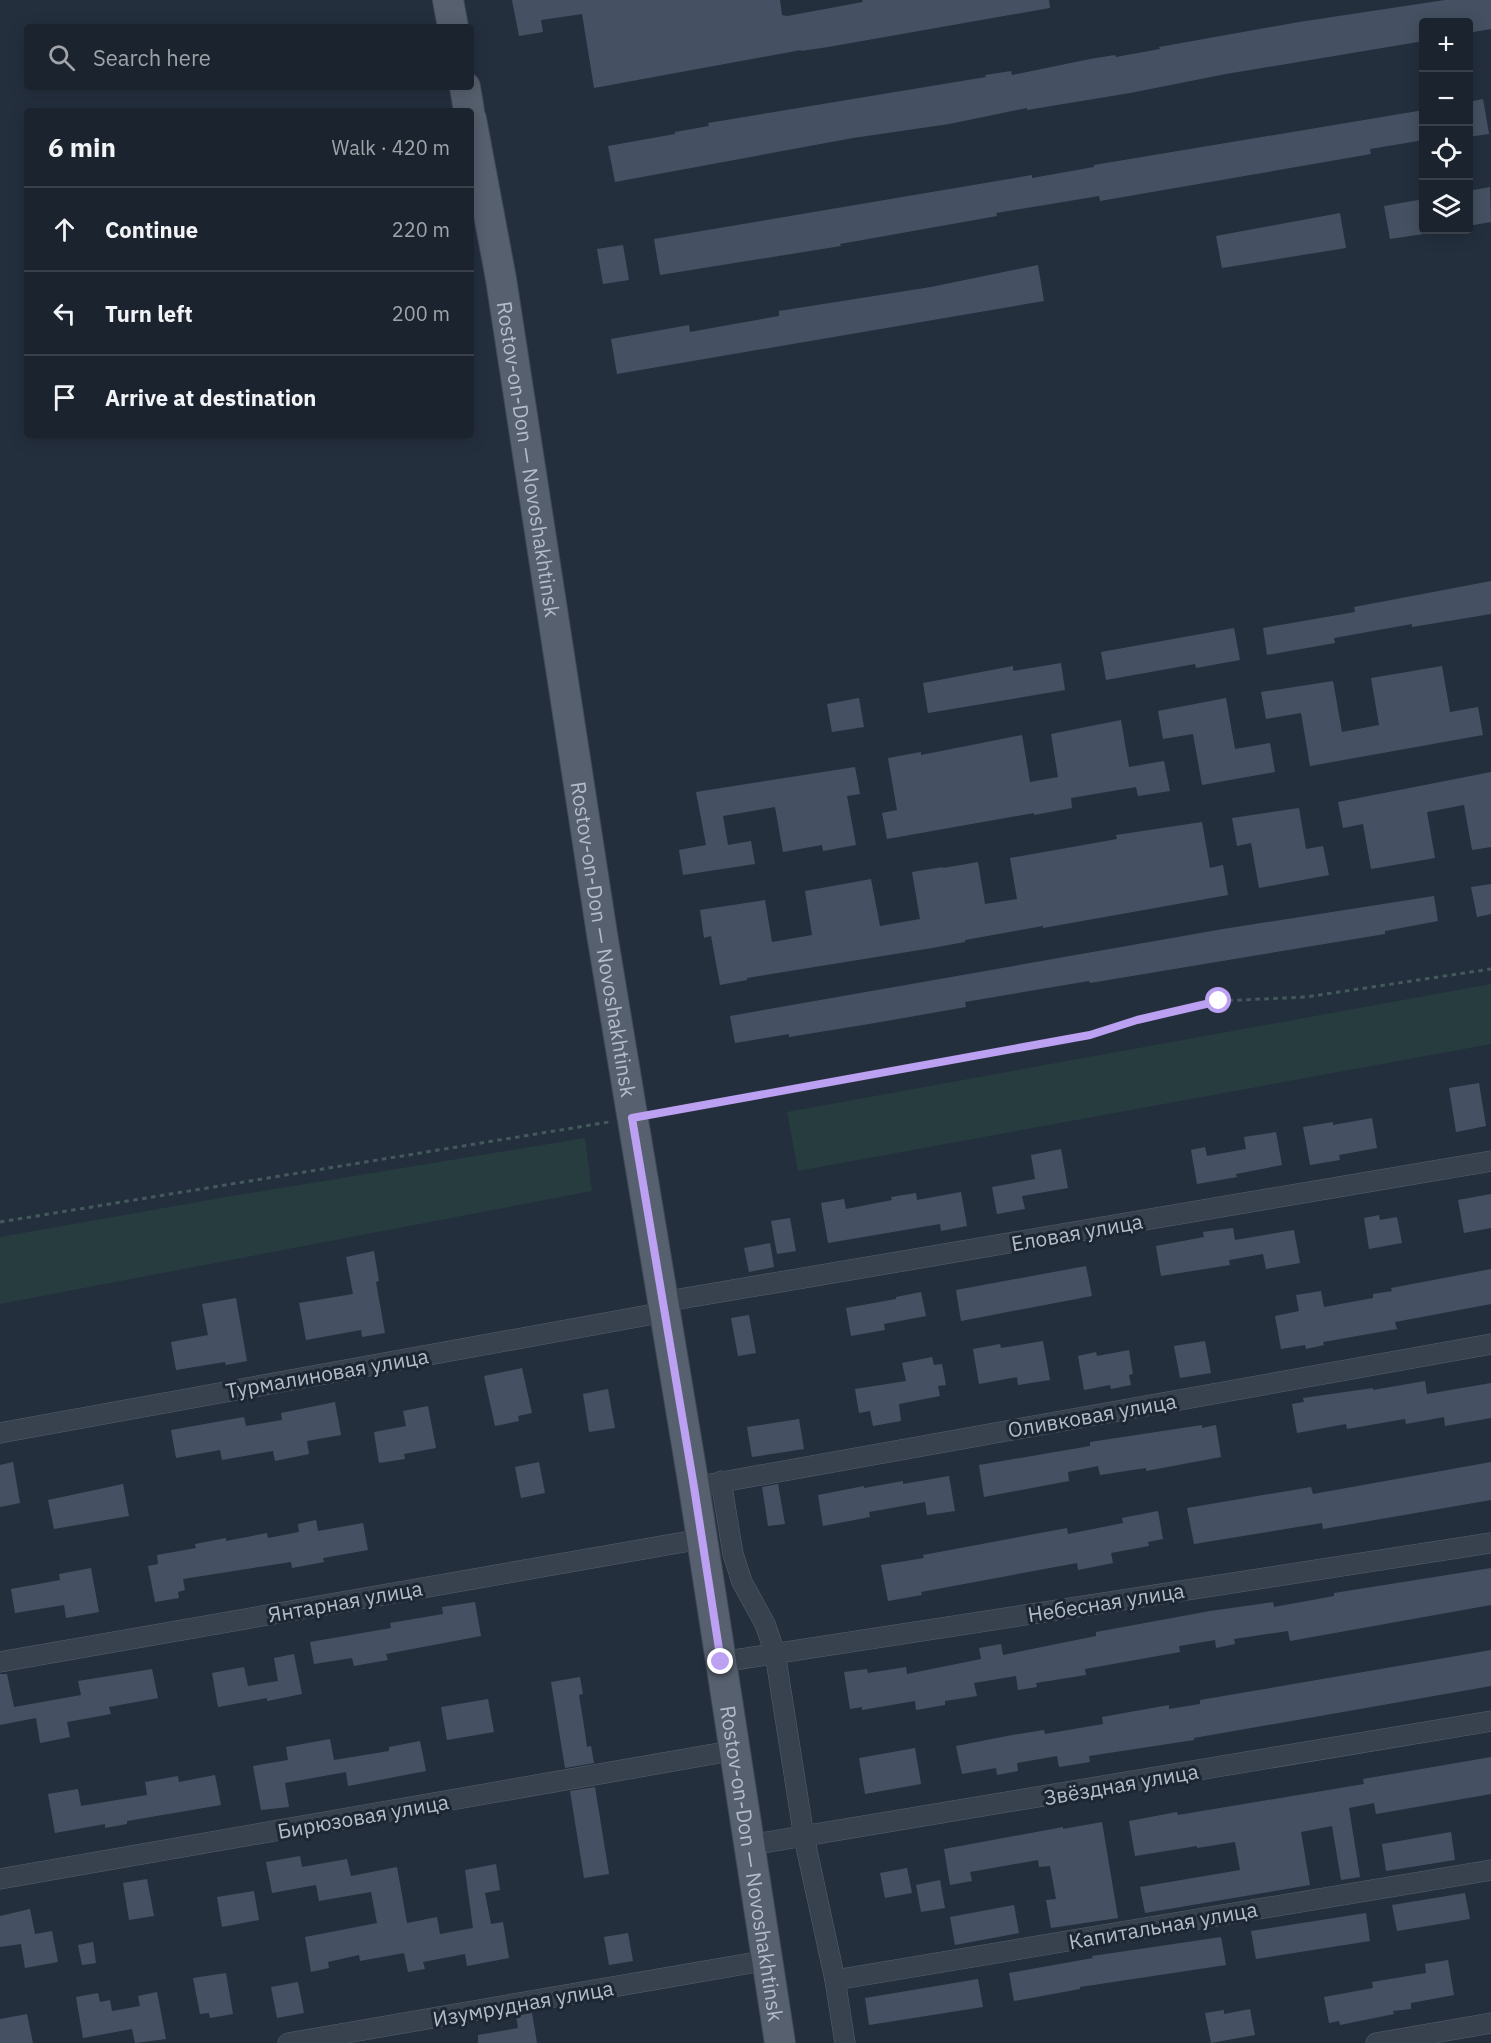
<!DOCTYPE html>
<html lang="en">
<head>
<meta charset="utf-8">
<style>
	body { margin:0; font-family:"IBM Plex Sans",sans-serif; background:#242b36; color:#f1f3f6 }
	.controls { position:absolute; right:18px; top:18px; display:grid; overflow:hidden; border-radius:6px; box-shadow:0 3px 15px #0003 }
	.controls button { width:54px; height:54px; display:grid; place-items:center; padding:0; border:0; border-bottom:2px solid #39404a; background:#1b232e; color:#f1f3f6; font:30px sans-serif }
	.stop { position:absolute; width:18px; height:18px; margin:-14px; border:4px solid #bca0f2; border-radius:50%; background:#fff }
	.stop.end { background:#bca0f2; border-color:#fff; box-shadow:0 2px 6px #0008 }
	.list { margin:0; padding:0; list-style:none }
	h2 { display:flex; justify-content:space-between; align-items:center; height:78px; margin:0; padding:0 24px; font-size:26px }
	h2 small { font-size:20px; font-weight:400; color:#a0a4aa }
	.list li { display:grid; grid-template-columns:39px 1fr auto; gap:18px; align-items:center; box-sizing:border-box; height:84px; padding:0 24px; border-top:2px solid #39404a }
	.list b { display:block; font-size:22px; white-space:nowrap }
	.list em { font-size:20px; font-style:normal; color:#a0a4aa }
	.icon { flex:none; width:33px; height:33px; fill:none; stroke:currentColor; stroke-width:2; stroke-linecap:round; stroke-linejoin:round }
	.map { position:relative; flex:none; width:1491px; height:2043px; overflow:hidden }
	.search { position:absolute; background:#1b232e; box-shadow:0 3px 15px #0003; left:24px; top:24px; width:450px; height:66px; display:flex; align-items:center; gap:15px; box-sizing:border-box; padding:0 21px; border-radius:6px; color:#a0a4aa; font-size:22px }
	.panel { position:absolute; background:#1b232e; box-shadow:0 3px 15px #0003; left:24px; top:108px; width:450px; height:330px; border-radius:6px }
	.map>svg:first-child { display:block }
	.green { fill:#263c3f }
	.building { fill:#455162 }
	.lines { fill:none; stroke-linecap:round; stroke-linejoin:round }
	.minor-casing { stroke:#565f6c; stroke-width:21 }
	.primary-casing { stroke:#414a57; stroke-width:32 }
	.path { stroke:#44595c; stroke-width:3; stroke-dasharray:4.5 4.5; stroke-linecap:butt }
	.minor { stroke:#38414e; stroke-width:20 }
	.primary { stroke:#56606e; stroke-width:30 }
	.route { stroke:#bca0f2; stroke-width:8 }
	.labels { text-anchor:middle; dominant-baseline:central; stroke-width:6; stroke-linejoin:round; paint-order:stroke }
	.street-label { font-size:21px; fill:#b4bcc9; stroke:#1d2633 }
</style>
</head>
<body>
<div class="map">
<svg width="1491" height="2043" viewBox="0 0 1491 2043">
	<rect width="100%" height="100%" fill="#242f3e"/>
	<g class="green">
		<path d="M 1491,984 L 1491,1044 L 798,1171 L 787,1112 Z"/>
		<path d="M 585,1138 L 592,1191 L 0,1304 L 0,1237 L 226,1197 Z"/>
	</g>
	<g class="building">
		<path d="M 512,0 L 780,0 L 782,15 L 787,16 L 863,2 L 862,0 L 1049,0 L 1050,8 L 828,47 L 801,51 L 801,50 L 594,88 L 582,14 L 541,20 L 543,32 L 519,36 Z"/>
		<path d="M 1445,0 L 1491,0 L 1491,29 L 1468,33 L 1468,22 L 1424,22 L 1424,41 L 1226,74 L 1130,93 L 1027,110 L 1027,108 L 949,124 L 853,138 L 615,182 L 608,146 L 675,134 L 675,132 L 709,126 L 708,123 L 986,77 L 985,75 L 1011,71 L 1012,75 L 1090,59 L 1115,55 L 1116,57 L 1160,49 L 1159,47 L 1299,22 Z"/>
		<path d="M 1483,99 L 1489,134 L 1468,137 L 1468,102 Z"/>
		<path d="M 1424,110 L 1424,140 L 1370,149 L 1371,154 L 1100,201 L 1099,196 L 996,213 L 997,216 L 840,244 L 841,246 L 660,275 L 654,239 L 991,182 L 1032,175 L 1032,178 L 1094,167 L 1094,165 Z"/>
		<path d="M 1490,187 L 1491,222 L 1468,226 L 1468,191 Z"/>
		<path d="M 1424,199 L 1424,234 L 1390,239 L 1384,206 Z"/>
		<path d="M 1340,213 L 1346,248 L 1222,268 L 1216,236 Z"/>
		<path d="M 623,245 L 629,280 L 603,284 L 597,249 Z"/>
		<path d="M 1038,265 L 1044,301 L 617,374 L 611,339 L 689,325 L 690,332 L 734,324 L 779,316 L 779,311 L 931,287 Z"/>
		<path d="M 1491,581 L 1491,614 L 1412,627 L 1412,624 L 1334,638 L 1335,643 L 1267,655 L 1263,628 L 1355,612 L 1354,607 Z"/>
		<path d="M 1234,628 L 1240,660 L 1196,668 L 1195,664 L 1106,680 L 1101,652 Z"/>
		<path d="M 1061,663 L 1065,690 L 928,713 L 923,683 L 1013,666 L 1013,671 Z"/>
		<path d="M 1442,666 L 1450,712 L 1478,707 L 1483,735 L 1310,766 L 1301,713 L 1266,719 L 1261,692 L 1333,681 L 1342,732 L 1379,725 L 1371,678 Z"/>
		<path d="M 859,698 L 864,727 L 832,732 L 827,704 Z"/>
		<path d="M 1226,698 L 1235,749 L 1270,743 L 1275,772 L 1202,785 L 1193,734 L 1163,739 L 1158,711 Z"/>
		<path d="M 1121,720 L 1129,767 L 1164,761 L 1170,791 L 1138,796 L 1136,787 L 1071,798 L 1072,808 L 1034,815 L 1034,813 L 887,839 L 882,813 L 897,810 L 888,758 L 921,752 L 921,755 L 1022,735 L 1030,782 L 1058,777 L 1051,734 Z"/>
		<path d="M 855,767 L 860,794 L 847,796 L 856,845 L 823,851 L 822,845 L 783,852 L 775,807 L 723,816 L 728,845 L 751,841 L 755,864 L 683,875 L 679,850 L 706,845 L 696,792 Z"/>
		<path d="M 1491,772 L 1491,847 L 1472,850 L 1464,805 L 1427,812 L 1435,858 L 1371,869 L 1363,824 L 1343,828 L 1338,802 Z"/>
		<path d="M 1299,808 L 1306,849 L 1323,846 L 1329,875 L 1259,888 L 1251,843 L 1237,846 L 1232,818 Z"/>
		<path d="M 1202,822 L 1210,868 L 1223,865 L 1228,895 L 1043,928 L 1043,926 L 965,940 L 965,942 L 932,948 L 747,978 L 747,980 L 720,985 L 711,936 L 704,938 L 700,910 L 765,900 L 772,942 L 812,935 L 805,891 L 871,879 L 880,926 L 920,919 L 912,872 L 943,867 L 943,868 L 978,862 L 985,904 L 1017,899 L 1010,858 L 1117,839 L 1116,835 Z"/>
		<path d="M 1491,884 L 1491,914 L 1477,917 L 1471,887 Z"/>
		<path d="M 1434,896 L 1438,921 L 1385,931 L 1385,934 L 1090,983 L 1089,981 L 965,1002 L 966,1007 L 875,1023 L 789,1037 L 789,1034 L 735,1043 L 730,1016 L 1223,929 Z"/>
		<path d="M 1479,1083 L 1486,1126 L 1456,1132 L 1449,1088 Z"/>
		<path d="M 1372,1118 L 1377,1148 L 1339,1155 L 1340,1160 L 1310,1165 L 1303,1127 L 1333,1122 L 1333,1125 Z"/>
		<path d="M 1276,1132 L 1282,1165 L 1236,1174 L 1237,1177 L 1197,1184 L 1191,1150 L 1205,1147 L 1207,1156 L 1246,1149 L 1244,1137 Z"/>
		<path d="M 1061,1149 L 1068,1188 L 1022,1196 L 1025,1209 L 997,1214 L 992,1187 L 1035,1179 L 1031,1155 Z"/>
		<path d="M 961,1192 L 967,1226 L 941,1231 L 940,1224 L 828,1243 L 821,1203 L 844,1199 L 846,1209 L 892,1200 L 891,1197 L 916,1193 L 917,1200 Z"/>
		<path d="M 1491,1194 L 1491,1228 L 1464,1233 L 1458,1200 Z"/>
		<path d="M 1379,1215 L 1380,1220 L 1397,1217 L 1402,1243 L 1369,1249 L 1364,1218 Z"/>
		<path d="M 790,1218 L 796,1251 L 777,1254 L 771,1221 Z"/>
		<path d="M 1233,1228 L 1235,1240 L 1294,1230 L 1300,1263 L 1266,1269 L 1263,1254 L 1229,1260 L 1230,1265 L 1161,1276 L 1156,1246 L 1204,1237 L 1203,1232 Z"/>
		<path d="M 770,1243 L 774,1267 L 749,1272 L 744,1248 Z"/>
		<path d="M 374,1251 L 379,1281 L 376,1282 L 385,1333 L 362,1337 L 361,1330 L 306,1340 L 299,1303 L 353,1294 L 346,1257 Z"/>
		<path d="M 1086,1266 L 1092,1296 L 961,1321 L 956,1290 Z"/>
		<path d="M 1491,1269 L 1491,1304 L 1395,1322 L 1397,1329 L 1323,1342 L 1324,1345 L 1306,1349 L 1305,1345 L 1281,1349 L 1275,1316 L 1299,1311 L 1296,1295 L 1321,1291 L 1324,1307 L 1373,1298 L 1373,1294 L 1392,1291 L 1391,1288 Z"/>
		<path d="M 921,1292 L 926,1316 L 884,1324 L 885,1330 L 851,1336 L 846,1308 L 896,1299 L 896,1297 Z"/>
		<path d="M 236,1298 L 247,1361 L 226,1365 L 225,1362 L 176,1370 L 171,1342 L 208,1335 L 202,1304 Z"/>
		<path d="M 749,1315 L 756,1353 L 738,1356 L 731,1318 Z"/>
		<path d="M 1043,1341 L 1050,1380 L 1018,1385 L 1017,1377 L 979,1384 L 973,1349 L 1000,1344 L 1001,1348 Z"/>
		<path d="M 1205,1341 L 1211,1373 L 1180,1378 L 1174,1346 Z"/>
		<path d="M 1129,1350 L 1133,1374 L 1129,1375 L 1131,1385 L 1111,1389 L 1110,1385 L 1084,1390 L 1078,1356 L 1096,1352 L 1097,1356 Z"/>
		<path d="M 932,1357 L 934,1365 L 942,1364 L 946,1385 L 938,1386 L 940,1396 L 899,1404 L 901,1421 L 873,1426 L 870,1411 L 859,1413 L 855,1389 L 906,1381 L 902,1363 Z"/>
		<path d="M 522,1368 L 532,1413 L 518,1416 L 519,1421 L 495,1426 L 484,1376 Z"/>
		<path d="M 1425,1381 L 1427,1394 L 1491,1383 L 1491,1418 L 1445,1426 L 1444,1417 L 1406,1424 L 1405,1419 L 1347,1429 L 1346,1424 L 1297,1433 L 1292,1404 L 1304,1402 L 1303,1398 L 1373,1388 L 1373,1390 Z"/>
		<path d="M 608,1389 L 615,1428 L 589,1432 L 583,1394 Z"/>
		<path d="M 335,1402 L 341,1435 L 307,1441 L 309,1454 L 275,1461 L 273,1451 L 222,1460 L 220,1450 L 176,1458 L 171,1430 L 244,1417 L 246,1426 L 282,1420 L 281,1413 Z"/>
		<path d="M 428,1406 L 436,1448 L 404,1454 L 405,1459 L 379,1463 L 374,1432 L 406,1426 L 403,1411 Z"/>
		<path d="M 799,1419 L 804,1449 L 752,1457 L 747,1427 Z"/>
		<path d="M 1202,1425 L 1202,1428 L 1216,1425 L 1221,1457 L 1146,1471 L 1146,1468 L 1100,1475 L 1098,1466 L 1068,1472 L 1069,1481 L 984,1497 L 979,1465 L 1090,1446 L 1090,1442 Z"/>
		<path d="M 13,1462 L 20,1503 L 0,1507 L 0,1465 Z"/>
		<path d="M 539,1462 L 545,1493 L 521,1498 L 515,1467 Z"/>
		<path d="M 1491,1462 L 1491,1500 L 1323,1529 L 1322,1523 L 1194,1544 L 1187,1508 L 1311,1487 L 1313,1494 Z"/>
		<path d="M 949,1476 L 955,1511 L 927,1515 L 925,1502 L 869,1512 L 870,1517 L 823,1526 L 818,1495 L 864,1486 L 864,1488 L 903,1481 L 903,1484 Z"/>
		<path d="M 123,1484 L 129,1516 L 54,1529 L 48,1500 Z"/>
		<path d="M 778,1484 L 785,1524 L 768,1526 L 762,1487 Z"/>
		<path d="M 1158,1511 L 1163,1539 L 1148,1542 L 1149,1546 L 1111,1553 L 1113,1563 L 1078,1570 L 1077,1563 L 921,1592 L 922,1595 L 888,1601 L 881,1565 L 924,1558 L 923,1555 L 1067,1528 L 1068,1534 L 1123,1523 L 1122,1518 Z"/>
		<path d="M 316,1520 L 318,1531 L 363,1523 L 368,1550 L 323,1558 L 324,1562 L 292,1568 L 291,1562 L 183,1579 L 185,1590 L 178,1592 L 179,1598 L 155,1602 L 148,1566 L 158,1564 L 157,1555 L 196,1548 L 195,1544 L 226,1538 L 226,1541 L 267,1533 L 268,1538 L 299,1532 L 298,1524 Z"/>
		<path d="M 91,1568 L 99,1612 L 66,1618 L 64,1605 L 15,1613 L 11,1589 L 60,1580 L 59,1574 Z"/>
		<path d="M 1491,1568 L 1491,1605 L 1290,1641 L 1288,1631 L 1234,1639 L 1235,1644 L 1216,1648 L 1215,1640 L 1179,1646 L 1180,1652 L 1085,1669 L 1086,1675 L 1036,1683 L 1037,1687 L 1018,1690 L 1016,1676 L 974,1683 L 977,1696 L 945,1701 L 945,1705 L 916,1710 L 915,1701 L 862,1710 L 862,1707 L 850,1709 L 844,1672 L 867,1669 L 868,1673 L 906,1667 L 907,1674 L 981,1659 L 979,1648 L 1001,1644 L 1003,1655 L 1096,1636 L 1096,1632 L 1210,1611 L 1273,1602 L 1274,1607 L 1334,1596 L 1334,1593 Z"/>
		<path d="M 475,1602 L 481,1636 L 386,1654 L 388,1660 L 354,1666 L 352,1658 L 314,1664 L 310,1642 L 391,1628 L 390,1623 L 443,1614 L 442,1607 Z"/>
		<path d="M 1491,1650 L 1491,1686 L 1194,1738 L 1194,1740 L 1089,1756 L 1090,1762 L 1059,1767 L 1057,1756 L 1017,1763 L 1018,1771 L 997,1775 L 996,1768 L 962,1774 L 956,1746 L 1012,1735 L 1044,1730 L 1045,1734 L 1103,1724 L 1102,1717 L 1169,1705 L 1169,1709 L 1200,1704 L 1200,1700 Z"/>
		<path d="M 294,1654 L 302,1694 L 267,1701 L 267,1698 L 218,1707 L 212,1673 L 244,1667 L 248,1686 L 278,1681 L 274,1658 Z"/>
		<path d="M 152,1669 L 158,1698 L 109,1707 L 111,1714 L 67,1722 L 70,1737 L 40,1743 L 36,1718 L 0,1725 L 0,1674 L 7,1674 L 14,1707 L 81,1695 L 78,1681 Z"/>
		<path d="M 580,1677 L 583,1694 L 579,1695 L 584,1726 L 587,1747 L 591,1746 L 594,1763 L 565,1768 L 551,1682 Z"/>
		<path d="M 488,1699 L 494,1732 L 447,1740 L 441,1707 Z"/>
		<path d="M 330,1739 L 334,1760 L 389,1751 L 389,1747 L 420,1741 L 426,1771 L 348,1786 L 346,1772 L 285,1783 L 289,1807 L 261,1810 L 253,1766 L 288,1760 L 286,1747 Z"/>
		<path d="M 915,1748 L 921,1784 L 865,1794 L 859,1758 Z"/>
		<path d="M 1491,1757 L 1491,1794 L 1376,1814 L 1374,1803 L 1349,1808 L 1360,1877 L 1341,1880 L 1332,1826 L 1301,1832 L 1310,1885 L 1145,1913 L 1140,1887 L 1240,1870 L 1235,1842 L 1197,1848 L 1197,1846 L 1135,1856 L 1129,1821 L 1177,1812 L 1178,1815 L 1364,1784 L 1363,1779 Z"/>
		<path d="M 215,1775 L 221,1805 L 127,1821 L 127,1824 L 105,1828 L 105,1824 L 55,1833 L 48,1794 L 78,1789 L 81,1806 L 147,1795 L 145,1782 L 178,1776 L 179,1782 Z"/>
		<path d="M 595,1787 L 609,1874 L 584,1878 L 570,1791 Z"/>
		<path d="M 1102,1822 L 1118,1918 L 1051,1928 L 1046,1900 L 1056,1899 L 1050,1866 L 1039,1867 L 1038,1860 L 970,1872 L 972,1881 L 950,1885 L 944,1849 L 1063,1827 L 1063,1829 Z"/>
		<path d="M 1451,1832 L 1455,1860 L 1386,1871 L 1382,1844 Z"/>
		<path d="M 300,1856 L 302,1867 L 347,1859 L 351,1876 L 397,1867 L 407,1923 L 437,1917 L 440,1934 L 473,1928 L 465,1870 L 496,1864 L 500,1890 L 485,1893 L 491,1924 L 503,1922 L 509,1958 L 467,1966 L 465,1954 L 423,1962 L 425,1969 L 408,1972 L 404,1953 L 360,1961 L 359,1955 L 328,1962 L 329,1968 L 311,1972 L 305,1937 L 377,1923 L 371,1892 L 319,1901 L 316,1885 L 272,1893 L 266,1862 Z"/>
		<path d="M 907,1868 L 912,1893 L 885,1898 L 880,1873 Z"/>
		<path d="M 147,1879 L 154,1916 L 129,1920 L 123,1883 Z"/>
		<path d="M 940,1880 L 945,1908 L 921,1912 L 916,1885 Z"/>
		<path d="M 254,1891 L 259,1920 L 222,1927 L 217,1897 Z"/>
		<path d="M 1465,1893 L 1470,1919 L 1397,1931 L 1392,1905 Z"/>
		<path d="M 1014,1905 L 1019,1933 L 955,1945 L 950,1917 Z"/>
		<path d="M 30,1909 L 35,1934 L 52,1931 L 58,1962 L 25,1968 L 21,1944 L 0,1947 L 0,1916 Z"/>
		<path d="M 1366,1913 L 1370,1941 L 1256,1959 L 1251,1931 Z"/>
		<path d="M 628,1933 L 633,1961 L 609,1965 L 604,1937 Z"/>
		<path d="M 1221,1937 L 1226,1965 L 1080,1987 L 1080,1989 L 1014,2001 L 1009,1973 L 1093,1958 L 1092,1956 Z"/>
		<path d="M 93,1942 L 96,1963 L 82,1965 L 78,1945 Z"/>
		<path d="M 1448,1960 L 1454,1995 L 1411,2003 L 1411,2009 L 1393,2011 L 1394,2014 L 1340,2025 L 1339,2021 L 1329,2023 L 1324,1997 L 1373,1988 L 1372,1982 L 1426,1973 L 1425,1964 Z"/>
		<path d="M 226,1973 L 233,2014 L 210,2018 L 209,2013 L 200,2014 L 193,1978 Z"/>
		<path d="M 978,1979 L 983,2007 L 869,2025 L 865,1998 Z"/>
		<path d="M 298,1982 L 304,2013 L 277,2018 L 271,1987 Z"/>
		<path d="M 157,1992 L 166,2039 L 135,2043 L 132,2029 L 83,2038 L 76,1997 L 98,1993 L 100,2002 L 110,2000 L 112,2011 L 140,2006 L 138,1996 Z"/>
		<path d="M 1250,2009 L 1255,2035 L 1211,2043 L 1205,2013 L 1224,2010 L 1224,2014 Z"/>
		<path d="M 532,2013 L 537,2043 L 478,2043 L 478,2035 L 518,2028 L 516,2016 Z"/>
		<path d="M 27,2014 L 33,2043 L 0,2043 L 0,2019 Z"/>
	</g>
	<g class="lines">
		<g class="minor-casing">
			<g id="minor">
				<path d="M 662,1302 L 1491,1161"/>
				<path d="M 0,1433 L 654,1314"/>
				<path d="M 721,1481 L 733,1554 L 742,1582 L 765,1624 L 775,1653 L 804,1837 L 835,1980 L 845,2043"/>
				<path d="M 694,1487 L 1491,1344"/>
				<path d="M 0,1662 L 690,1541"/>
				<path d="M 721,1662 L 1491,1543"/>
				<path d="M 750,1845 L 1491,1721"/>
				<path d="M 0,1879 L 725,1752"/>
				<path d="M 835,1980 L 1491,1870"/>
				<path d="M 288,2043 L 757,1962"/>
				<path d="M 1376,2043 L 1491,2023"/>
			</g>
		</g>
		<g class="primary-casing">
			<g id="primary">
				<path d="M 448,0 L 453,27"/>
				<path d="M 465,87 L 469,111"/>
				<path id="s1" d="M 471,119 L 501,279 L 602,934 L 694,1487 L 780,2043"/>
			</g>
		</g>
		<g class="path">
			<path d="M 655,1114 L 1090,1035 L 1137,1020 L 1219,1001 L 1306,997 L 1491,969"/>
			<path d="M 0,1222 L 609,1122"/>
		</g>
		<use href="#minor" class="minor"/>
		<use href="#primary" class="primary"/>
	</g>
	<g class="lines">
		<path class="route" d="M 721,1662 L 694,1487 L 632,1118 L 1090,1035 L 1137,1020 L 1219,1001"/>
	</g>
	<g class="labels">
		<g class="street-label">
			<text stroke="none"><textPath href="#s1" startOffset="345">Rostov-on-Don — Novoshakhtinsk</textPath></text>
			<text stroke="none"><textPath href="#s1" startOffset="831">Rostov-on-Don — Novoshakhtinsk</textPath></text>
			<text transform="translate(1077 1232) rotate(-10)">Еловая улица</text>
			<text transform="translate(327 1373) rotate(-10)">Турмалиновая улица</text>
			<text transform="translate(1092 1415) rotate(-10)">Оливковая улица</text>
			<text transform="translate(345 1601) rotate(-10)">Янтарная улица</text>
			<text transform="translate(1106 1602) rotate(-9)">Небесная улица</text>
			<text transform="translate(1121 1784) rotate(-10)">Звёздная улица</text>
			<text transform="translate(363 1816) rotate(-10)">Бирюзовая улица</text>
			<text stroke="none"><textPath href="#s1" startOffset="1767">Rostov-on-Don — Novoshakhtinsk</textPath></text>
			<text transform="translate(1163 1925) rotate(-10)">Капитальная улица</text>
			<text transform="translate(523 2003) rotate(-10)">Изумрудная улица</text>
		</g>
	</g>
</svg>
<div class="controls">
<button>+</button>
<button>−</button>
<button><svg class="icon" aria-label="locate" viewBox="0 0 24 24"><circle cx="12" cy="12" r="6"/><path d="M12 2v4M12 18v4M2 12h4M18 12h4"/></svg></button>
<button><svg class="icon" aria-label="layers" viewBox="0 0 24 24"><path d="M12 4l9 5-9 5-9-5zM3 14l9 5 9-5"/></svg></button>
</div>
<div class="stop" style="left:1219px;top:1001px"></div>
<div class="stop end" style="left:721px;top:1662px"></div>
<div class="search"><svg class="icon" aria-label="search" viewBox="0 0 24 24"><circle cx="10" cy="10" r="6"/><path d="M15 15l6 6"/></svg>Search here</div>
<section class="panel">
<h2>6 min<small>Walk · 420 m</small></h2>
<ul class="list">
<li><svg class="icon" aria-label="ahead" viewBox="0 0 24 24"><path d="M12 20V5M6 11l6-6 6 6"/></svg><div><b>Continue</b></div><em>220 m</em></li>
<li><svg class="icon" aria-label="left" viewBox="0 0 24 24"><path d="M17 20v-9H6M10 6l-5 5 5 5"/></svg><div><b>Turn left</b></div><em>200 m</em></li>
<li><svg class="icon" aria-label="arrive" viewBox="0 0 24 24"><path d="M6 21V4h12l-3 4 3 4H6"/></svg><div><b>Arrive at destination</b></div></li>
</ul>
</section>
</div>
</body>
</html>
